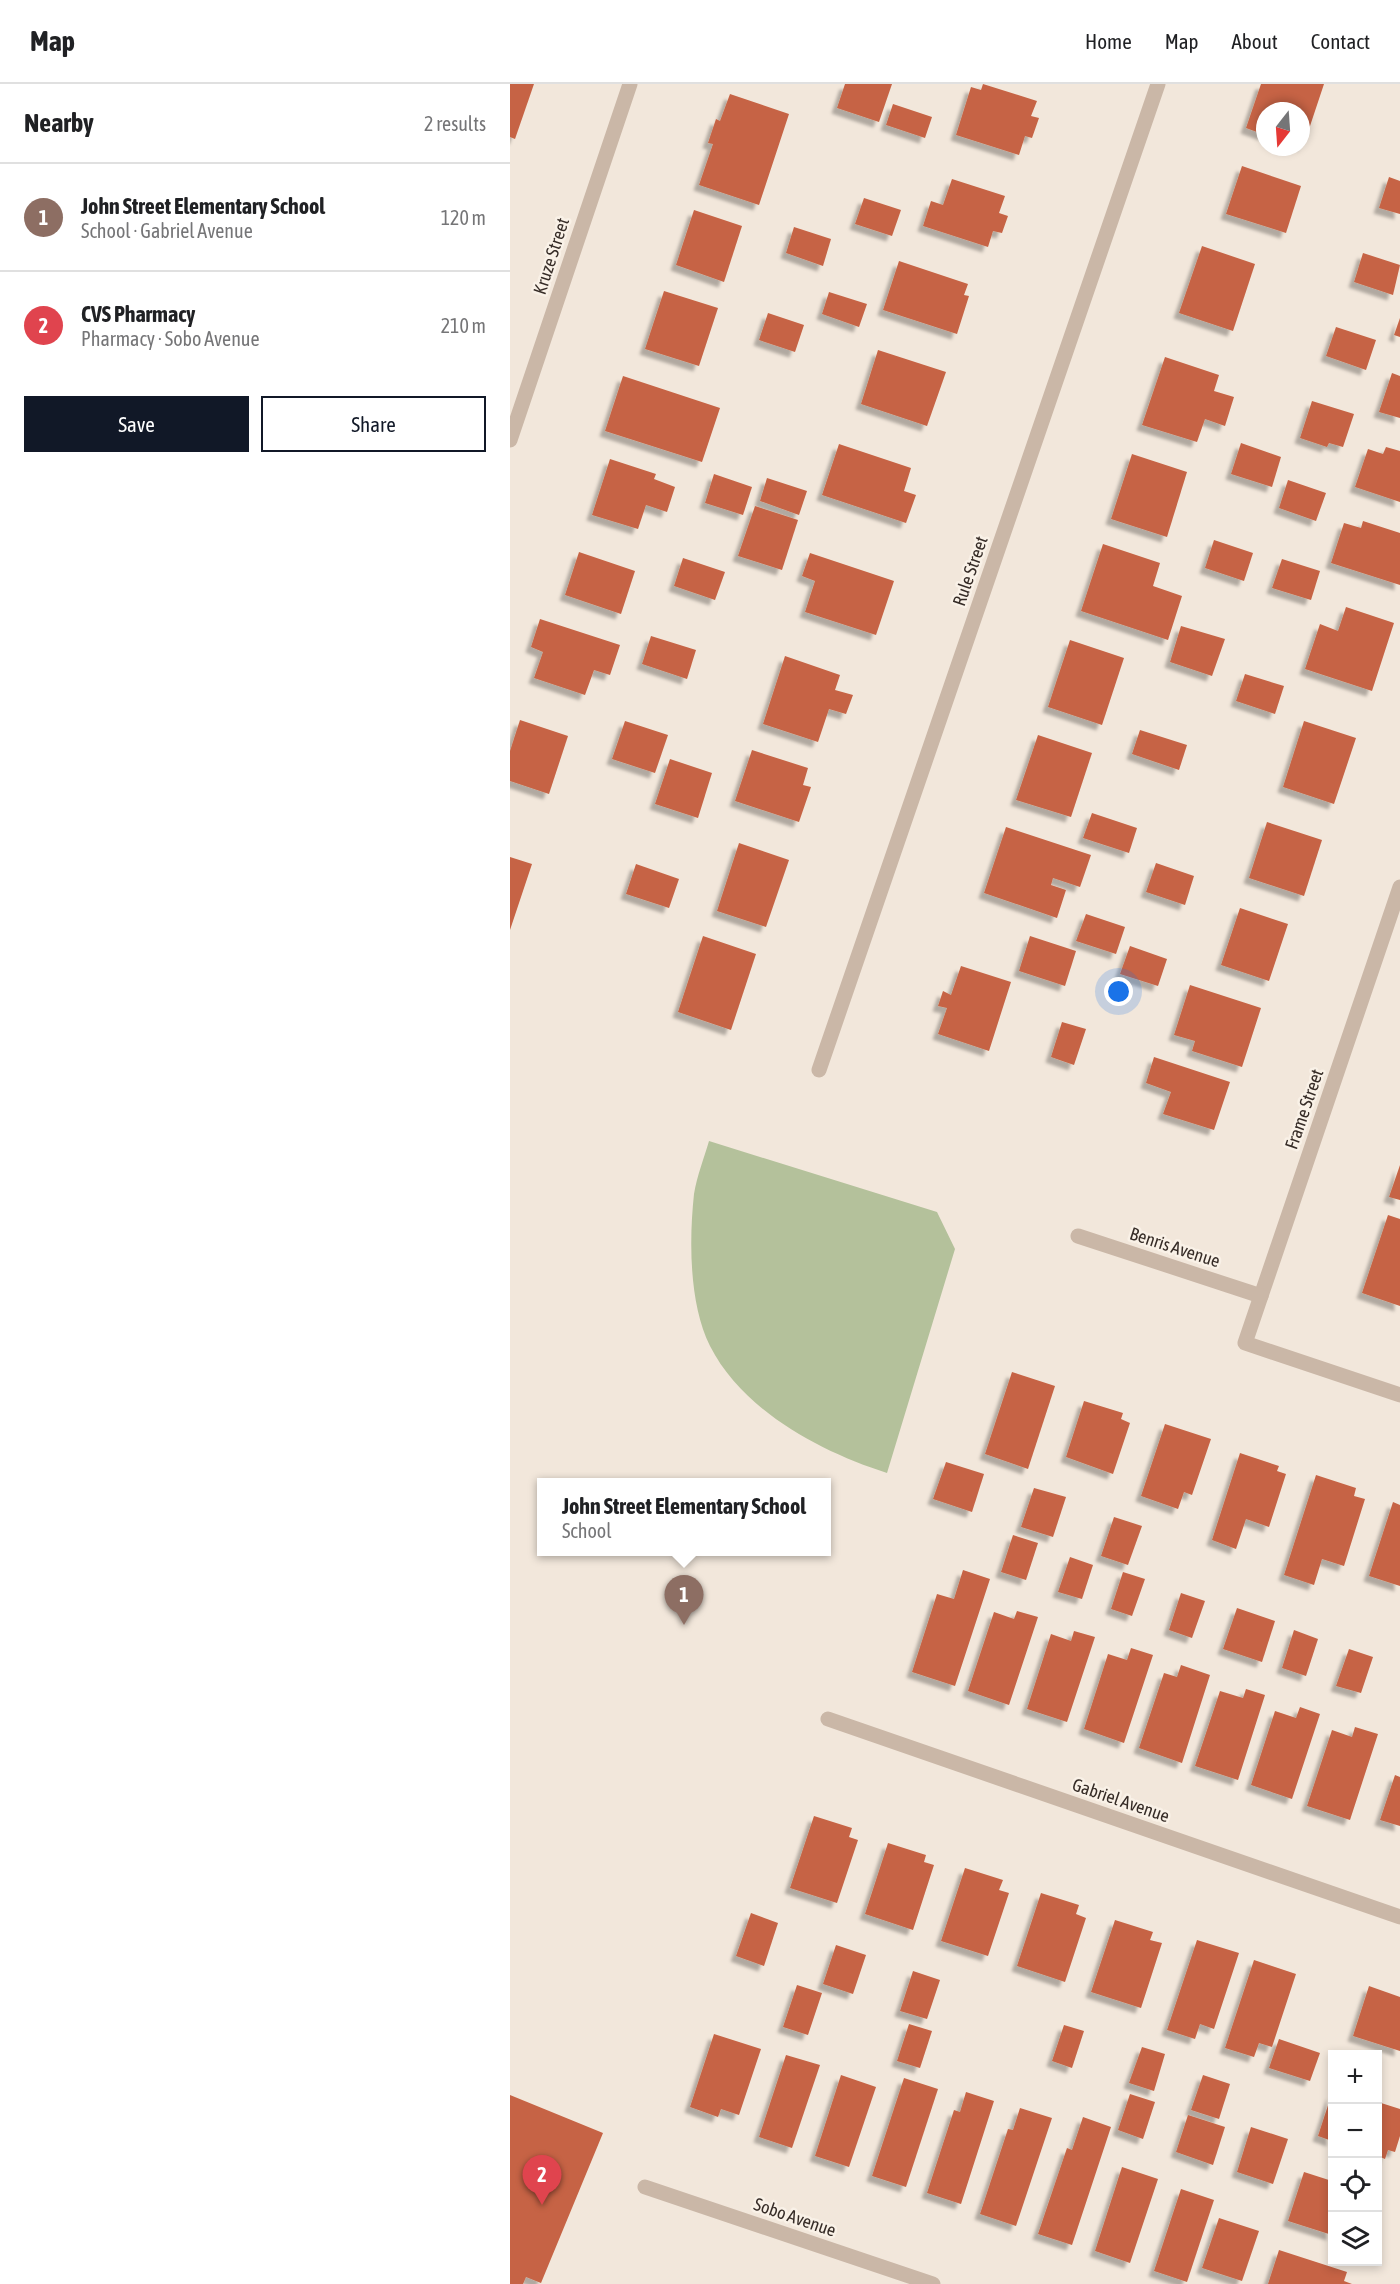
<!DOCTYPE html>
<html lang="en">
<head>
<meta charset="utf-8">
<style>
	body { margin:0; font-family:"Asap Condensed",sans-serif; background:#f6f6f6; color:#202124 }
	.controls { position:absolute; right:18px; bottom:18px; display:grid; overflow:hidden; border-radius:0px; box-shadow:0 3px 9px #0003 }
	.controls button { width:54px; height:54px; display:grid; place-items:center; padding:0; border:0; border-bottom:2px solid #e0e0e0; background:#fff; color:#202124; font:30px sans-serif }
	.compass { position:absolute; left:746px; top:18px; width:54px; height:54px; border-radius:50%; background:#fff; box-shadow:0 3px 9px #0003; rotate:197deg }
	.you { position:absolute; left:609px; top:908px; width:21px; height:21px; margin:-15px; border:4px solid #fff; border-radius:50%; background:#1a73e8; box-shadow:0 0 0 9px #1a73e833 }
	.badge { display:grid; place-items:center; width:39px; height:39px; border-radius:50%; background:#111827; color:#fff; font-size:20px; font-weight:700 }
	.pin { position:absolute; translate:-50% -50px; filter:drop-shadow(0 2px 3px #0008) }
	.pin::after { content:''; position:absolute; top:32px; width:21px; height:18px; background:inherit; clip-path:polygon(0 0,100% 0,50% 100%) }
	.popup { position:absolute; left:27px; top:1394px; width:294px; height:78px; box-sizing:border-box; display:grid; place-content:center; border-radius:0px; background:#fff; filter:drop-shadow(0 2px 4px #0005); font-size:20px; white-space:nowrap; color:#757577 }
	.popup b { font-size:22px; color:#202124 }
	.popup::after { content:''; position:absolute; left:50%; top:100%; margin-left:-12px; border:12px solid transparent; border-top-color:#fff }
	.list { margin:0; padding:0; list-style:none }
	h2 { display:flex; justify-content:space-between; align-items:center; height:78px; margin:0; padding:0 24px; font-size:26px }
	h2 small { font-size:20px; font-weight:400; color:#757577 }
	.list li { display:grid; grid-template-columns:39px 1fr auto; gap:18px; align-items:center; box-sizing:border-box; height:108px; padding:0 24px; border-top:2px solid #e0e0e0 }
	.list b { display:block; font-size:22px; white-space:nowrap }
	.list p { margin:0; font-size:20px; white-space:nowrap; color:#757577 }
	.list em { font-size:20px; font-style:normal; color:#757577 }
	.actions { display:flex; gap:12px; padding:18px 24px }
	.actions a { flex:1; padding:14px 0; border:2px solid #111827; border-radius:0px; text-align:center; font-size:21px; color:#111827 }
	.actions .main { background:#111827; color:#fff }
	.icon { flex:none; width:33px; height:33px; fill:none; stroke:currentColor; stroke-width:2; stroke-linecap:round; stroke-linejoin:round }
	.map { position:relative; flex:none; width:890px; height:2200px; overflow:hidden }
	header { display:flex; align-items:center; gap:36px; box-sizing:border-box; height:84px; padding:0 30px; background:#fff; border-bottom:2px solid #e0e0e0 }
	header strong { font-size:28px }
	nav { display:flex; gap:33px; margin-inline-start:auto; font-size:21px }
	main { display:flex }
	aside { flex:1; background:#fff }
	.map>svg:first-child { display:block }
	.green { fill:#b4c19b }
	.building { fill:#c66444; filter:url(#shadow) }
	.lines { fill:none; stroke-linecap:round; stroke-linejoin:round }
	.minor { stroke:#cab7a7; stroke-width:15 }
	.labels { text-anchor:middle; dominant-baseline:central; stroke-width:5; stroke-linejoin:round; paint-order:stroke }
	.street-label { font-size:18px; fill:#362c27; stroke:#f9f1e7 }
</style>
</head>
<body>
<header>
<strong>Map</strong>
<nav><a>Home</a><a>Map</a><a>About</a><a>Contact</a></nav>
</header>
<main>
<aside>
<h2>Nearby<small>2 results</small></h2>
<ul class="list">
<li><span class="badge" style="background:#8d6e63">1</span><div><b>John Street Elementary School</b><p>School · Gabriel Avenue</p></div><em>120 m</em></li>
<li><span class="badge" style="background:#e0444e">2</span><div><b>CVS Pharmacy</b><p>Pharmacy · Sobo Avenue</p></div><em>210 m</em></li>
</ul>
<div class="actions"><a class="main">Save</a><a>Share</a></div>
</aside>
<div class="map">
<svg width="890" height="2200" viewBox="0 0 890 2200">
	<defs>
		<filter id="shadow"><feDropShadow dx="-5.5" dy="5.5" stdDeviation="1.5" flood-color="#0004"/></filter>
	</defs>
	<rect width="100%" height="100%" fill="#f2e7db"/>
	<path class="green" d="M 199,1057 L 427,1128 L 445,1165 L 377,1389 C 311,1368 233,1327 200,1262 C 179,1220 179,1156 184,1110 C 187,1092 194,1074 199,1057 Z"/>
	<g class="building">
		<path d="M 0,0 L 24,0 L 5,55 L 0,53 Z"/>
		<path d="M 335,0 L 382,0 L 369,38 L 327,24 Z"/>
		<path d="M 473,0 L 527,17 L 521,32 L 529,34 L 522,54 L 515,52 L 509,71 L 446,51 L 461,3 L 471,6 Z"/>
		<path d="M 751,0 L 814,0 L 793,63 L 791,27 L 755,27 L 755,51 L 736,44 Z"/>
		<path d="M 220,10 L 279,30 L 249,121 L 189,101 L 203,60 L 198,59 L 206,35 L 210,37 Z"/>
		<path d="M 383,20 L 422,33 L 415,54 L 376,41 Z"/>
		<path d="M 732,82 L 791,102 L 776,149 L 716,130 Z"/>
		<path d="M 879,93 L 890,97 L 890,130 L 869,124 Z"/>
		<path d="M 442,95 L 495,112 L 489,129 L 498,132 L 492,149 L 483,147 L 478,163 L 413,142 L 421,117 L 433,121 Z"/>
		<path d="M 354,114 L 391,126 L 382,152 L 345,140 Z"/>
		<path d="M 184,126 L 232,142 L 214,198 L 166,181 Z"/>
		<path d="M 284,143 L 321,155 L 313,182 L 276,169 Z"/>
		<path d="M 692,162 L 745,180 L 723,247 L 669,229 Z"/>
		<path d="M 853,169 L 890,181 L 883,211 L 844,198 Z"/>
		<path d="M 389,177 L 458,200 L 454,211 L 459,212 L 447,250 L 373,226 Z"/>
		<path d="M 154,207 L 208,224 L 189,282 L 135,265 Z"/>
		<path d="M 319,208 L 357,220 L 349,243 L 312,230 Z"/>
		<path d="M 258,229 L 294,241 L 285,268 L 249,256 Z"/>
		<path d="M 890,234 L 890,253 L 884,251 Z"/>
		<path d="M 826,243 L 866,256 L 856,286 L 816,272 Z"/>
		<path d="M 368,266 L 436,288 L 417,342 L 351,320 Z"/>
		<path d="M 655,273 L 709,291 L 704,307 L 724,313 L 715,342 L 695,335 L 687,358 L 632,341 Z"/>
		<path d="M 882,289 L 890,292 L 890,334 L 869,328 Z"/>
		<path d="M 113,292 L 210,324 L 192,378 L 95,347 Z"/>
		<path d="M 802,317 L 844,330 L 833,363 L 819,359 L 817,363 L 790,354 Z"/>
		<path d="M 731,359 L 771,373 L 762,403 L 721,390 Z"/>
		<path d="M 329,360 L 401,384 L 394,407 L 406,411 L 396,439 L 312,411 Z"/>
		<path d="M 876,363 L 890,367 L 890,418 L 845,403 L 858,365 L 873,370 Z"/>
		<path d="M 622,370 L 677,388 L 657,453 L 601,435 Z"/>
		<path d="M 100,375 L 146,390 L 144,395 L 165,403 L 157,428 L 136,421 L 128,445 L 82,431 Z"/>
		<path d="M 204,390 L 242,403 L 233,431 L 195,419 Z"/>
		<path d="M 257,394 L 297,407 L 289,431 L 250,417 Z"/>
		<path d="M 778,396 L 816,409 L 806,437 L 769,424 Z"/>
		<path d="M 245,422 L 288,436 L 272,486 L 228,472 Z"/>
		<path d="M 853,437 L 890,449 L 890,501 L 821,479 L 834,439 L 851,444 Z"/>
		<path d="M 704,456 L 743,469 L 734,497 L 695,484 Z"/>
		<path d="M 593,460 L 650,479 L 643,502 L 672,512 L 658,556 L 571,527 Z"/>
		<path d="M 69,468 L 125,487 L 111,530 L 55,511 Z"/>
		<path d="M 300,469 L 384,497 L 366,551 L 295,528 L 305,497 L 292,492 Z"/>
		<path d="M 173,474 L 215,488 L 205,516 L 164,502 Z"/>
		<path d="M 772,475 L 810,487 L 801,516 L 762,504 Z"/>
		<path d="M 836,523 L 884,539 L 862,607 L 795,585 L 810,540 L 828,547 Z"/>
		<path d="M 30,535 L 110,561 L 100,591 L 84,586 L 75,611 L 24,594 L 33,568 L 21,563 Z"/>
		<path d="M 671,542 L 715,555 L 702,592 L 660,578 Z"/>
		<path d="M 141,552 L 186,566 L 177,595 L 132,580 Z"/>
		<path d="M 560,556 L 614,574 L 592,641 L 538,623 Z"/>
		<path d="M 275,572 L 330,591 L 325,606 L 343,611 L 336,630 L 319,625 L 308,658 L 253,640 Z"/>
		<path d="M 735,590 L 774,602 L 765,630 L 726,617 Z"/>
		<path d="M 10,636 L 58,652 L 39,710 L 0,697 L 0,667 Z"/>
		<path d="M 115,637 L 158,651 L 145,689 L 102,675 Z"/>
		<path d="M 794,637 L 846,654 L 824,720 L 773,703 Z"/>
		<path d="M 630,646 L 677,661 L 669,686 L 622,670 Z"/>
		<path d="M 528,651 L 582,669 L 561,733 L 506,716 Z"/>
		<path d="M 242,666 L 298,684 L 293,701 L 301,703 L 289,738 L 225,717 Z"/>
		<path d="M 160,675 L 202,689 L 188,734 L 145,720 Z"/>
		<path d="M 582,729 L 627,744 L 619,769 L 573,754 Z"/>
		<path d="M 757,738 L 812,756 L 794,812 L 739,794 Z"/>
		<path d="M 496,743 L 581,771 L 570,803 L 543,794 L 541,801 L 556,806 L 547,834 L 474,809 Z"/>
		<path d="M 229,759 L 279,776 L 256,843 L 207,827 Z"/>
		<path d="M 0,773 L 22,780 L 0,846 Z"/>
		<path d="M 646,779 L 684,792 L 675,821 L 636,808 Z"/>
		<path d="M 126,780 L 169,795 L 159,824 L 116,810 Z"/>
		<path d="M 730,824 L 778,840 L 759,897 L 711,881 Z"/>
		<path d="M 576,830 L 615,843 L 606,870 L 566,857 Z"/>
		<path d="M 193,852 L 246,870 L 221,946 L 168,928 Z"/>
		<path d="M 520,852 L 566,867 L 555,902 L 509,887 Z"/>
		<path d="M 620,862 L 657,875 L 648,902 L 610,890 Z"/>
		<path d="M 451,882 L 501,898 L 479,967 L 428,950 L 437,924 L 428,922 L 433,907 L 441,911 Z"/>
		<path d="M 680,901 L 751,924 L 732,983 L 682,967 L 685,957 L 664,951 Z"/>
		<path d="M 552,938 L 576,945 L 564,981 L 541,973 Z"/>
		<path d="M 644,973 L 720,998 L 704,1046 L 653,1030 L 661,1008 L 636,999 Z"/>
		<path d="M 890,1081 L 890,1116 L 879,1113 Z"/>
		<path d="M 878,1131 L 890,1135 L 890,1222 L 852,1209 Z"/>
		<path d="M 502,1288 L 545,1302 L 518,1385 L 475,1370 Z"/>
		<path d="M 574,1317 L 613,1329 L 611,1335 L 620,1339 L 603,1390 L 556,1373 Z"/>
		<path d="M 655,1340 L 701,1355 L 682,1411 L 674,1408 L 668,1425 L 631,1412 Z"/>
		<path d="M 730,1369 L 769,1382 L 767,1387 L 776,1390 L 759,1443 L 736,1435 L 726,1465 L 702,1456 Z"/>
		<path d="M 436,1378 L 474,1390 L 462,1428 L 423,1415 Z"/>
		<path d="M 806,1391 L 846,1404 L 844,1412 L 855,1415 L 834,1482 L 812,1475 L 804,1501 L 774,1491 Z"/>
		<path d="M 524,1404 L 556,1413 L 543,1453 L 511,1443 Z"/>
		<path d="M 883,1418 L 890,1421 L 890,1502 L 859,1492 Z"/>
		<path d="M 604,1433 L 632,1442 L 618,1481 L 591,1472 Z"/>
		<path d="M 503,1451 L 528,1459 L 516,1496 L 491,1488 Z"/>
		<path d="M 560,1473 L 583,1481 L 572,1515 L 548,1508 Z"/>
		<path d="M 453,1486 L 480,1495 L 445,1602 L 402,1588 L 427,1510 L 444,1515 Z"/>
		<path d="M 613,1488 L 635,1495 L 622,1532 L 601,1525 Z"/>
		<path d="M 671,1509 L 695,1517 L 682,1554 L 659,1546 Z"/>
		<path d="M 727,1524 L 765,1537 L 752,1578 L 713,1565 Z"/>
		<path d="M 507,1527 L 528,1533 L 499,1621 L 458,1607 L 484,1528 L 504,1535 Z"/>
		<path d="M 784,1546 L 808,1555 L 796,1592 L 772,1584 Z"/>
		<path d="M 564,1547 L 585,1553 L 557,1638 L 517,1625 L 541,1550 L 561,1557 Z"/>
		<path d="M 621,1564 L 643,1571 L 614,1659 L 574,1645 L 598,1570 L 617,1576 Z"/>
		<path d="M 839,1565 L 863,1573 L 851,1609 L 826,1602 Z"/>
		<path d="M 671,1581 L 700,1591 L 672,1679 L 629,1664 L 654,1589 L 667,1593 Z"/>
		<path d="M 736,1605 L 755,1611 L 728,1696 L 685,1682 L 710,1607 L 733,1614 Z"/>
		<path d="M 790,1623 L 810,1630 L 782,1715 L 741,1701 L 765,1627 L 786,1634 Z"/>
		<path d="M 845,1643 L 868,1650 L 840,1736 L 797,1722 L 822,1646 L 842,1653 Z"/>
		<path d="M 885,1691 L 890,1693 L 890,1742 L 870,1736 Z"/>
		<path d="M 304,1732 L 342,1744 L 339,1753 L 348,1756 L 327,1819 L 280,1804 Z"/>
		<path d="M 378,1759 L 416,1771 L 414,1778 L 424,1781 L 403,1846 L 355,1830 Z"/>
		<path d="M 455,1784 L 493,1796 L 489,1806 L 499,1809 L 478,1872 L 431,1857 Z"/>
		<path d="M 531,1809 L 569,1821 L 566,1830 L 576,1834 L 555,1898 L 507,1882 Z"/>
		<path d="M 241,1829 L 268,1839 L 254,1882 L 226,1872 Z"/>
		<path d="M 605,1836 L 643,1848 L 640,1856 L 652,1859 L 631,1924 L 581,1908 Z"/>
		<path d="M 687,1856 L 729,1869 L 704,1945 L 690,1940 L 685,1955 L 657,1946 Z"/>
		<path d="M 326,1861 L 356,1871 L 343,1910 L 313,1900 Z"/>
		<path d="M 744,1876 L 786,1890 L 762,1963 L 749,1959 L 744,1973 L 715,1964 Z"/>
		<path d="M 403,1887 L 430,1896 L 417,1935 L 390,1927 Z"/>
		<path d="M 287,1901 L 312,1909 L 298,1951 L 273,1943 Z"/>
		<path d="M 859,1902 L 890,1913 L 890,1967 L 843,1952 Z"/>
		<path d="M 399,1940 L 422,1947 L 410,1984 L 387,1977 Z"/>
		<path d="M 554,1941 L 574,1947 L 562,1984 L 542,1977 Z"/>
		<path d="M 204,1950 L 251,1965 L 229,2031 L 211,2025 L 208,2033 L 180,2023 Z"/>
		<path d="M 769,1955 L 810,1969 L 800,1997 L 759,1984 Z"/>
		<path d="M 632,1963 L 655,1970 L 644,2007 L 619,1999 Z"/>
		<path d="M 276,1971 L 310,1981 L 282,2064 L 249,2053 Z"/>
		<path d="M 331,1991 L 366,2003 L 339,2083 L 305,2072 Z"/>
		<path d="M 693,1991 L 720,2000 L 709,2035 L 681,2026 Z"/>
		<path d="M 394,1994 L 428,2005 L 396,2103 L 362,2092 Z"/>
		<path d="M 456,2008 L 484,2017 L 451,2120 L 417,2109 L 444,2026 L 450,2028 Z"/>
		<path d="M 822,2009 L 822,2057 L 808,2052 Z"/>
		<path d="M 620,2010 L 645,2018 L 633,2055 L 608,2046 Z"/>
		<path d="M 0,2011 L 93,2049 L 31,2199 L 16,2193 L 13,2200 L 0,2200 Z"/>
		<path d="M 868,2018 L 890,2025 L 890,2052 L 885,2068 L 878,2066 L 875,2075 L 868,2072 Z"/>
		<path d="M 510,2024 L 542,2034 L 506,2142 L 470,2130 L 498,2045 L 503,2046 Z"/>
		<path d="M 678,2031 L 715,2043 L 703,2081 L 666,2068 Z"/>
		<path d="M 573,2033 L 601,2043 L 562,2161 L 528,2150 L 557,2064 L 562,2066 Z"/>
		<path d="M 741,2043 L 778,2055 L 763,2100 L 727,2088 Z"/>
		<path d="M 612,2083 L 648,2095 L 620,2179 L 585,2167 Z"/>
		<path d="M 794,2088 L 822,2097 L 822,2151 L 778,2137 Z"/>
		<path d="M 671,2105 L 704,2116 L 677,2198 L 644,2187 Z"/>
		<path d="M 709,2134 L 749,2147 L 732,2197 L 692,2184 Z"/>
		<path d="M 769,2166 L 837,2188 L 834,2197 L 842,2200 L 758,2200 Z"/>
	</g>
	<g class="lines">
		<g class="minor">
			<path d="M 0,356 L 120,0"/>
			<path d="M 890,803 L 735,1259 L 890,1311"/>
			<path d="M 309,986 L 648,0"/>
			<path d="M 568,1152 L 751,1212"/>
			<path d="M 318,1635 L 890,1833"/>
			<path d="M 135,2103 L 423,2200"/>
		</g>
	</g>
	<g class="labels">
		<g class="street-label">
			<text transform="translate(41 172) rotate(-72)">Kruze Street</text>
			<text transform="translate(460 487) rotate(-71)">Rule Street</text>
			<text transform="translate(794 1025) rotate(-71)">Frame Street</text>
			<text transform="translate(665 1163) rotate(18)">Benris Avenue</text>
			<text transform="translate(611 1716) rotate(19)">Gabriel Avenue</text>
			<text transform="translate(285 2133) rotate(19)">Sobo Avenue</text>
		</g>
	</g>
</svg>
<div class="controls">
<button>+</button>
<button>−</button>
<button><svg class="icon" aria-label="locate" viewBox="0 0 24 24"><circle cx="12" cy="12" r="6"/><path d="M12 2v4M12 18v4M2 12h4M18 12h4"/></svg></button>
<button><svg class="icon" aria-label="layers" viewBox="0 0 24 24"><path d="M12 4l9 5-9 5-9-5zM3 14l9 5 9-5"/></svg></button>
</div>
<svg class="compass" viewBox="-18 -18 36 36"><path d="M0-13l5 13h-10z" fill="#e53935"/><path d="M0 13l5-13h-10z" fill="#757577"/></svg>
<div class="you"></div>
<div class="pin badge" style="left:174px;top:1541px;background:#8d6e63">1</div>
<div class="popup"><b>John Street Elementary School</b>School</div>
<div class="pin badge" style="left:32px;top:2121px;background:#e0444e">2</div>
</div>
</main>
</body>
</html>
